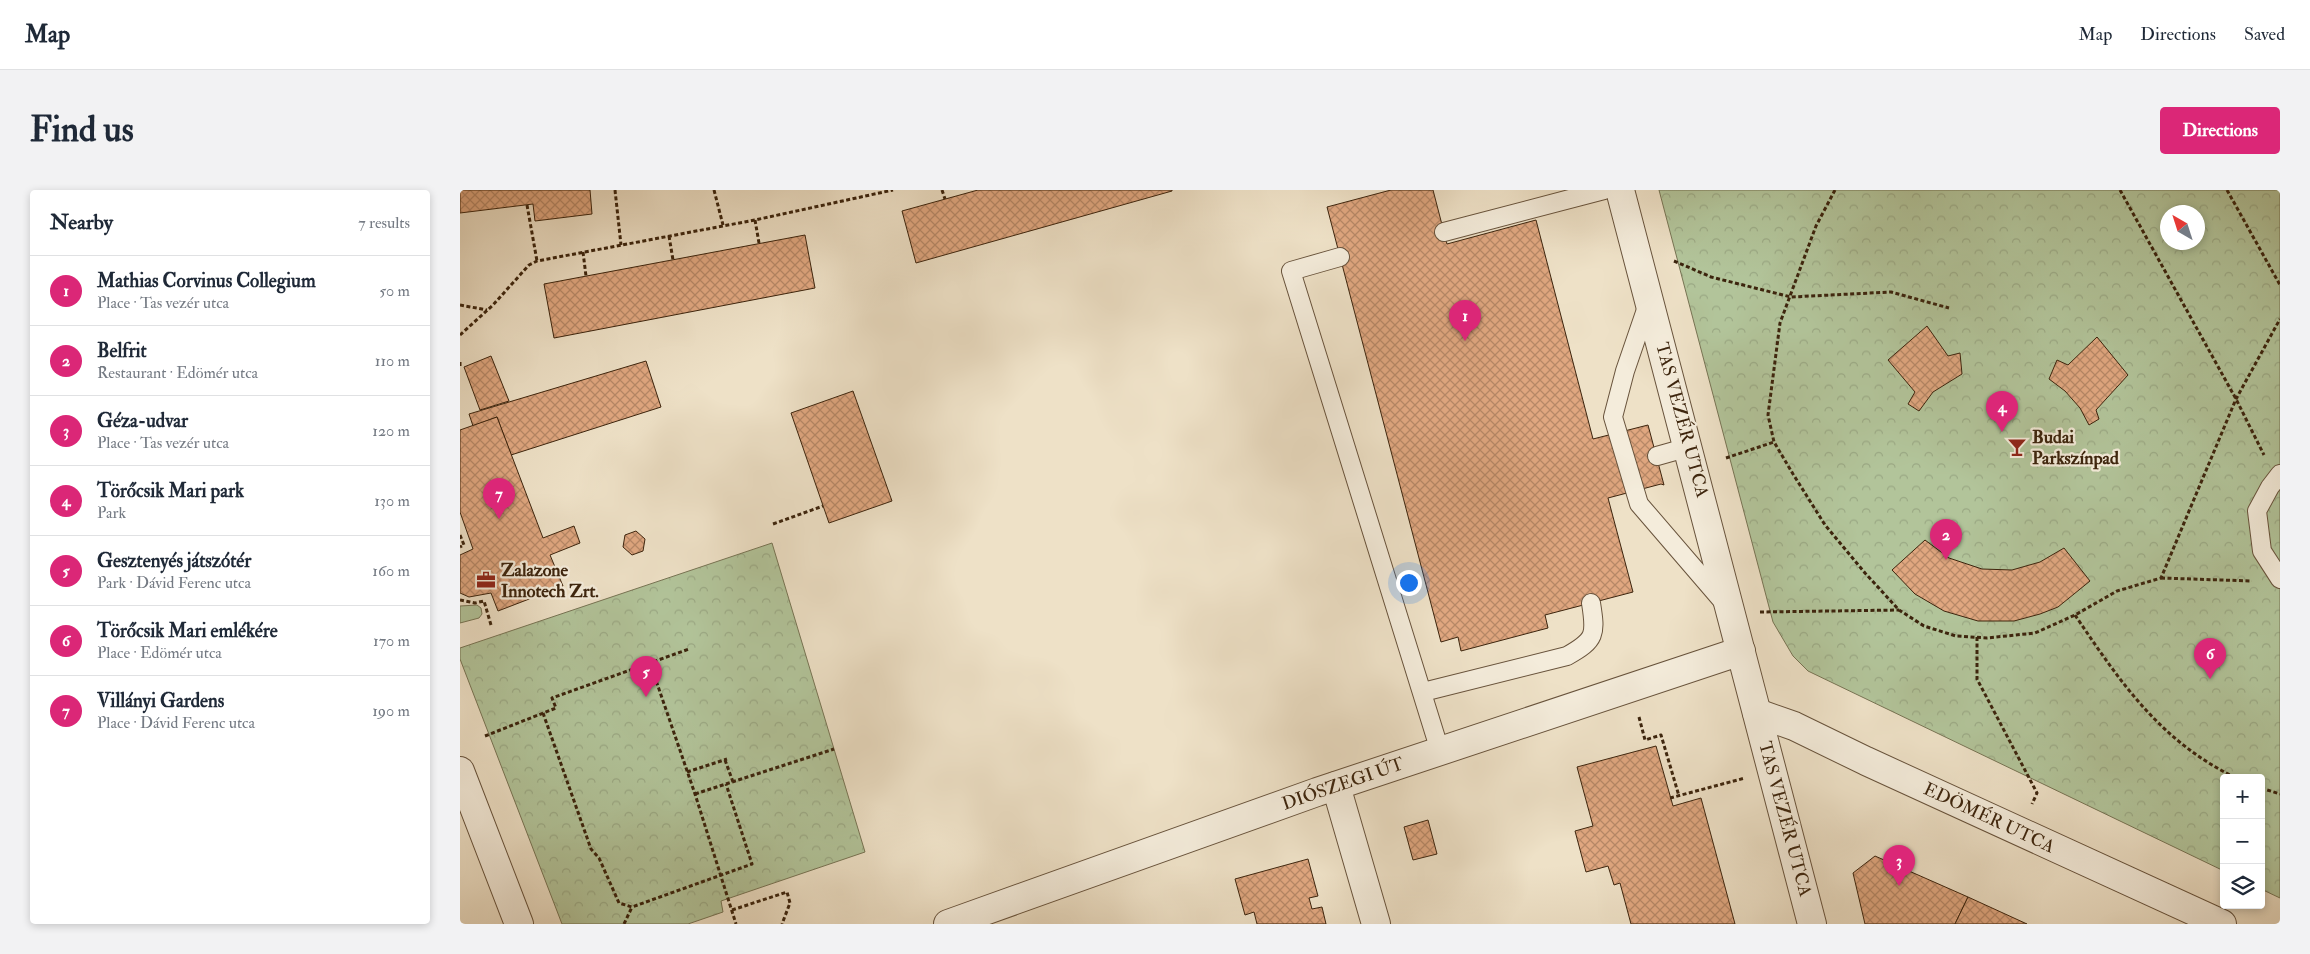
<!DOCTYPE html>
<html lang="en">
<head>
<meta charset="utf-8">
<style>
	body { margin:0; font-family:"IM FELL Double Pica",serif; background:#f2f2f3; color:#1f2937 }
	.controls { position:absolute; right:15px; bottom:15px; display:grid; overflow:hidden; border-radius:5px; box-shadow:0 2px 8px #0003 }
	.controls button { width:45px; height:45px; display:grid; place-items:center; padding:0; border:0; border-bottom:1px solid #e0e1e3; background:#fff; color:#1f2937; font:25px sans-serif }
	.compass { position:absolute; left:1700px; top:15px; width:45px; height:45px; border-radius:50%; background:#fff; box-shadow:0 2px 8px #0003; rotate:321deg }
	.you { position:absolute; left:948px; top:392px; width:18px; height:18px; margin:-12px; border:4px solid #fff; border-radius:50%; background:#1a73e8; box-shadow:0 0 0 8px #1a73e833 }
	.badge { display:grid; place-items:center; width:32px; height:32px; border-radius:50%; background:#db2777; color:#fff; font-size:16px; font-weight:700 }
	.pin { position:absolute; translate:-50% -41px; filter:drop-shadow(0 1px 2px #0008) }
	.pin::after { content:''; position:absolute; top:26px; width:18px; height:15px; background:inherit; clip-path:polygon(0 0,100% 0,50% 100%) }
	.list { margin:0; padding:0; list-style:none }
	h2 { display:flex; justify-content:space-between; align-items:center; height:65px; margin:0; padding:0 20px; font-size:21px }
	h2 small { font-size:16px; font-weight:400; color:#747a83 }
	.list li { display:grid; grid-template-columns:32px 1fr auto; gap:15px; align-items:center; box-sizing:border-box; height:70px; padding:0 20px; border-top:1px solid #e0e1e3 }
	.list b { display:block; font-size:19px; white-space:nowrap }
	.list p { margin:0; font-size:16px; white-space:nowrap; color:#747a83 }
	.list em { font-size:16px; font-style:normal; color:#747a83 }
	.icon { flex:none; width:28px; height:28px; fill:none; stroke:currentColor; stroke-width:2; stroke-linecap:round; stroke-linejoin:round }
	.map { position:relative; flex:none; width:1820px; height:734px; overflow:hidden; border-radius:5px }
	header { display:flex; align-items:center; gap:30px; box-sizing:border-box; height:70px; padding:0 25px; background:#fff; border-bottom:1px solid #e0e1e3 }
	header strong { font-size:24px }
	nav { display:flex; gap:28px; margin-inline-start:auto; font-size:18px }
	.intro { display:flex; align-items:center; justify-content:space-between; box-sizing:border-box; height:120px; padding:0 30px }
	h1 { margin:0; font-size:35px }
	.button { padding:12px 22px; border-radius:5px; background:#db2777; color:#fff; font-size:18px; font-weight:700 }
	main { display:flex; gap:30px; padding:0 30px }
	aside { flex:1; background:#fff; border-radius:5px; box-shadow:0 2px 8px #0003 }
	.map>svg:first-child { display:block }
	.grass { fill:#b2c49a; stroke:#777454 }
	.forest { fill:url(#forest-crowns); stroke:#777454; fill-rule:evenodd }
	.building { fill:url(#building-cross-hatch); stroke:#3c240d }
	.lines { fill:none; stroke-linecap:round; stroke-linejoin:round }
	.lane-casing { stroke:#68533c; stroke-width:20 }
	.street-casing { stroke:#68533c; stroke-width:30 }
	.path { stroke:#3c240d; stroke-width:3; stroke-dasharray:4 2.5; stroke-linecap:butt }
	.lane { stroke:#f4ecdb; stroke-width:18 }
	.street { stroke:#f4ecdb; stroke-width:28 }
	.labels { text-anchor:middle; dominant-baseline:central; stroke-width:4.5; stroke-linejoin:round; paint-order:stroke }
	.street-label { font-size:18px; fill:#3c240d; stroke:#f4ecdb }
	.poi-label { font-size:18px; font-weight:bold; fill:#3c240d; stroke:#f4ecdb; text-anchor:start }
</style>
</head>
<body>
<header>
<strong>Map</strong>
<nav><a>Map</a><a>Directions</a><a>Saved</a></nav>
</header>
<div class="intro"><h1>Find us</h1><a class="button">Directions</a></div>
<main>
<aside>
<h2>Nearby<small>7 results</small></h2>
<ul class="list">
<li><span class="badge">1</span><div><b>Mathias Corvinus Collegium</b><p>Place · Tas vezér utca</p></div><em>50 m</em></li>
<li><span class="badge">2</span><div><b>Belfrit</b><p>Restaurant · Edömér utca</p></div><em>110 m</em></li>
<li><span class="badge">3</span><div><b>Géza-udvar</b><p>Place · Tas vezér utca</p></div><em>120 m</em></li>
<li><span class="badge">4</span><div><b>Törőcsik Mari park</b><p>Park</p></div><em>130 m</em></li>
<li><span class="badge">5</span><div><b>Gesztenyés játszótér</b><p>Park · Dávid Ferenc utca</p></div><em>160 m</em></li>
<li><span class="badge">6</span><div><b>Törőcsik Mari emlékére</b><p>Place · Edömér utca</p></div><em>170 m</em></li>
<li><span class="badge">7</span><div><b>Villányi Gardens</b><p>Place · Dávid Ferenc utca</p></div><em>190 m</em></li>
</ul>
</aside>
<div class="map">
<svg width="1820" height="734" viewBox="0 0 1820 734">
	<defs>
		<pattern id="forest-crowns" width="20" height="18" patternUnits="userSpaceOnUse" patternTransform="scale(1.25)"><rect width="20" height="18" fill="#b2c49a"/><path d="M2 6a3 3 0 1 1 6 0M12 15a3 3 0 1 1 6 0" fill="none" stroke="#9aa884"/></pattern>
		<pattern id="building-cross-hatch" width="8" height="8" patternUnits="userSpaceOnUse" patternTransform="scale(1.25)"><rect width="8" height="8" fill="#e0a780"/><path d="M0 0l8 8M0 8l8-8" fill="none" stroke="#b78867"/></pattern>
	</defs>
	<rect width="100%" height="100%" fill="#eee1c7"/>
	<filter id="stains"><feTurbulence type="fractalNoise" baseFrequency=".004" numOctaves="4"/><feColorMatrix values="0 0 0 0 .2 0 0 0 0 .09 0 0 0 0 .02 0 0 0 .5 -.17"/></filter>
	<radialGradient id="worn" r=".72"><stop offset=".6" stop-color="#630" stop-opacity="0"/><stop offset="1" stop-color="#630" stop-opacity=".3"/></radialGradient>
	<path class="grass" d="M 17,415 L 21,418 L 22,424 L 19,428 L 0,433 L 0,416 Z"/>
	<g class="forest">
		<path d="M 1199,0 L 1820,0 L 1820,708 L 1801,699 L 1801,588 L 1764,588 L 1764,681 L 1348,481 L 1333,466 L 1313,432 ZM 1708,22 L 1738,22 L 1738,52 L 1708,52 Z"/>
		<path d="M 312,353 L 405,662 L 261,711 L 263,722 L 228,734 L 102,734 L 0,469 L 0,458 Z"/>
	</g>
	<g class="building">
		<path d="M 0,0 L 130,0 L 132,24 L 75,31 L 73,14 L 0,23 Z"/>
		<path d="M 518,0 L 712,0 L 712,1 L 456,73 L 442,21 Z"/>
		<path d="M 931,0 L 973,0 L 987,54 L 1076,30 L 1133,249 L 1188,235 L 1204,295 L 1201,294 L 1148,308 L 1173,402 L 1085,425 L 1088,438 L 1001,461 L 998,447 L 981,452 L 867,17 Z"/>
		<path d="M 345,45 L 355,98 L 94,148 L 84,94 Z"/>
		<path d="M 1467,136 L 1488,166 L 1500,163 L 1502,184 L 1473,202 L 1459,221 L 1448,214 L 1455,202 L 1428,170 Z"/>
		<path d="M 1637,147 L 1668,185 L 1636,220 L 1639,229 L 1629,235 L 1620,218 L 1605,201 L 1589,189 L 1597,170 L 1608,175 Z"/>
		<path d="M 31,166 L 49,211 L 20,220 L 4,177 Z"/>
		<path d="M 186,171 L 201,217 L 51,265 L 37,227 L 13,236 L 9,224 Z"/>
		<path d="M 393,201 L 432,311 L 369,333 L 331,223 Z"/>
		<path d="M 37,227 L 83,348 L 114,336 L 120,353 L 90,365 L 103,396 L 38,421 L 31,403 L 9,407 L 0,403 L 0,365 L 13,359 L 0,322 L 0,240 Z"/>
		<path d="M 176,341 L 185,349 L 183,361 L 172,365 L 163,357 L 165,345 Z"/>
		<path d="M 1465,350 L 1489,368 L 1522,379 L 1552,380 L 1580,372 L 1604,358 L 1630,391 L 1598,417 L 1580,424 L 1554,431 L 1518,431 L 1484,421 L 1455,404 L 1432,380 Z"/>
		<path d="M 1196,556 L 1213,616 L 1241,608 L 1275,734 L 1171,734 L 1160,693 L 1154,695 L 1148,676 L 1126,682 L 1115,641 L 1133,636 L 1117,577 Z"/>
		<path d="M 968,630 L 977,664 L 953,670 L 944,637 Z"/>
		<path d="M 1415,666 L 1508,707 L 1495,734 L 1405,734 L 1393,683 Z"/>
		<path d="M 848,669 L 858,706 L 849,708 L 852,719 L 862,717 L 866,734 L 797,734 L 794,722 L 785,725 L 775,689 Z"/>
		<path d="M 1508,707 L 1567,734 L 1495,734 Z"/>
	</g>
	<g class="lines">
		<g class="lane-casing">
			<g id="lane">
				<path d="M 984,42 L 1144,0"/>
				<path d="M 880,67 L 831,81 L 980,561"/>
				<path d="M 1189,111 L 1165,181 L 1153,227 L 1179,314 L 1265,414"/>
				<path d="M 1197,266 L 1229,257"/>
				<path d="M 1820,284 L 1810,297 L 1797,321 L 1802,361 L 1820,389"/>
				<path d="M 963,502 L 1107,466 C 1136,450 1136,444 1131,413"/>
			</g>
		</g>
		<g class="street-casing">
			<g id="street">
				<path d="M 1160,0 L 1352,734"/>
				<path d="M 1297,523 L 1334,536 L 1406,571 L 1762,734"/>
				<path d="M 0,581 L 59,734"/>
				<path d="M 876,596 L 916,734"/>
				<path d="M 488,734 L 857,602 L 1281,461"/>
			</g>
		</g>
		<g class="path">
			<path d="M 155,0 L 161,55"/>
			<path d="M 254,0 L 263,35"/>
			<path d="M 482,0 L 485,9"/>
			<path d="M 1375,0 L 1356,36 L 1320,133 L 1308,225 L 1314,252 L 1333,284 L 1365,335 L 1405,383 L 1439,420 L 1464,436 L 1496,446 L 1527,448 L 1575,443 L 1615,425 L 1657,401 L 1701,388 L 1776,209 L 1820,129"/>
			<path d="M 1660,0 L 1776,209 L 1804,265"/>
			<path d="M 1767,0 L 1820,95"/>
			<path d="M 67,15 L 77,71"/>
			<path d="M 295,30 L 299,53"/>
			<path d="M 209,46 L 213,70"/>
			<path d="M 123,62 L 126,86"/>
			<path d="M 1214,71 L 1251,87 L 1331,107 L 1431,102 L 1489,118"/>
			<path d="M 0,115 L 27,120"/>
			<path d="M 0,145 L 33,115 L 69,75 L 77,71 L 295,30 L 433,0"/>
			<path d="M 0,172 L 0,177"/>
			<path d="M 1266,268 L 1314,252"/>
			<path d="M 313,334 L 363,316"/>
			<path d="M 0,345 L 4,355 L 0,357"/>
			<path d="M 1701,388 L 1792,391"/>
			<path d="M 0,410 L 15,413 L 24,411 L 31,435"/>
			<path d="M 1300,422 L 1439,420"/>
			<path d="M 1615,425 C 1661,493 1700,551 1776,588"/>
			<path d="M 1517,447 L 1517,489 L 1577,603 L 1572,614"/>
			<path d="M 190,473 L 235,604 L 276,734"/>
			<path d="M 83,523 L 131,659 L 139,668 L 159,713 L 172,717 L 292,674 L 266,594"/>
			<path d="M 1179,527 L 1185,550 L 1201,545 L 1219,606"/>
			<path d="M 25,546 L 96,518 L 92,508 L 229,459"/>
			<path d="M 265,570 L 273,592"/>
			<path d="M 227,582 L 267,569"/>
			<path d="M 1801,598 L 1820,604"/>
			<path d="M 235,604 L 374,559"/>
			<path d="M 1210,608 L 1285,588"/>
			<path d="M 272,720 L 327,702 L 330,713 L 322,734"/>
			<path d="M 164,734 L 172,717"/>
		</g>
		<use href="#lane" class="lane"/>
		<use href="#street" class="street"/>
	</g>
	<defs>
		<g id="bar-bare" transform="scale(1.5)"><path d="M-6-5H6L.8 .8V4.5H3.5V6h-7V4.5H-.8V.8Z" fill="#8f2418" stroke="#f4ecdb" stroke-width="2.5" paint-order="stroke"/></g>
		<g id="office-bare" transform="scale(1.5)"><path d="M-6-3h4V-5.5h4V-3h4V5H-6ZM-1-4.5V-3h2v-1.5ZM-6 0V1H6V0Z" fill="#8f2418" stroke="#f4ecdb" stroke-width="2.5" paint-order="stroke"/></g>
	</defs>
	<g fill-rule="evenodd">
		<use href="#bar-bare" x="1557" y="257"/>
		<use href="#office-bare" x="26" y="390"/>
	</g>
	<g class="labels">
		<g class="street-label">
			<text transform="translate(1222 230) rotate(75)">TAS VEZÉR UTCA</text>
			<text transform="translate(883 594) rotate(-19)">DIÓSZEGI ÚT</text>
			<text transform="translate(1529 628) rotate(25)">EDÖMÉR UTCA</text>
			<text transform="translate(1325 629) rotate(75)">TAS VEZÉR UTCA</text>
		</g>
		<g class="poi-label">
			<text x="1572" y="247">Budai<tspan x="1572" dy="21">Parkszínpad</tspan></text>
			<text x="41" y="380">Zalazone<tspan x="41" dy="21">Innotech Zrt.</tspan></text>
		</g>
	</g>
	<rect width="100%" height="100%" filter="url(#stains)"/>
	<rect width="100%" height="100%" fill="url(#worn)"/>
</svg>
<div class="controls">
<button>+</button>
<button>−</button>
<button><svg class="icon" aria-label="layers" viewBox="0 0 24 24"><path d="M12 4l9 5-9 5-9-5zM3 14l9 5 9-5"/></svg></button>
</div>
<svg class="compass" viewBox="-18 -18 36 36"><path d="M0-13l5 13h-10z" fill="#e53935"/><path d="M0 13l5-13h-10z" fill="#747a83"/></svg>
<div class="you"></div>
<div class="pin badge" style="left:1005px;top:151px">1</div>
<div class="pin badge" style="left:1486px;top:370px">2</div>
<div class="pin badge" style="left:1439px;top:696px">3</div>
<div class="pin badge" style="left:1542px;top:242px">4</div>
<div class="pin badge" style="left:186px;top:507px">5</div>
<div class="pin badge" style="left:1750px;top:489px">6</div>
<div class="pin badge" style="left:39px;top:329px">7</div>
</div>
</main>
</body>
</html>
